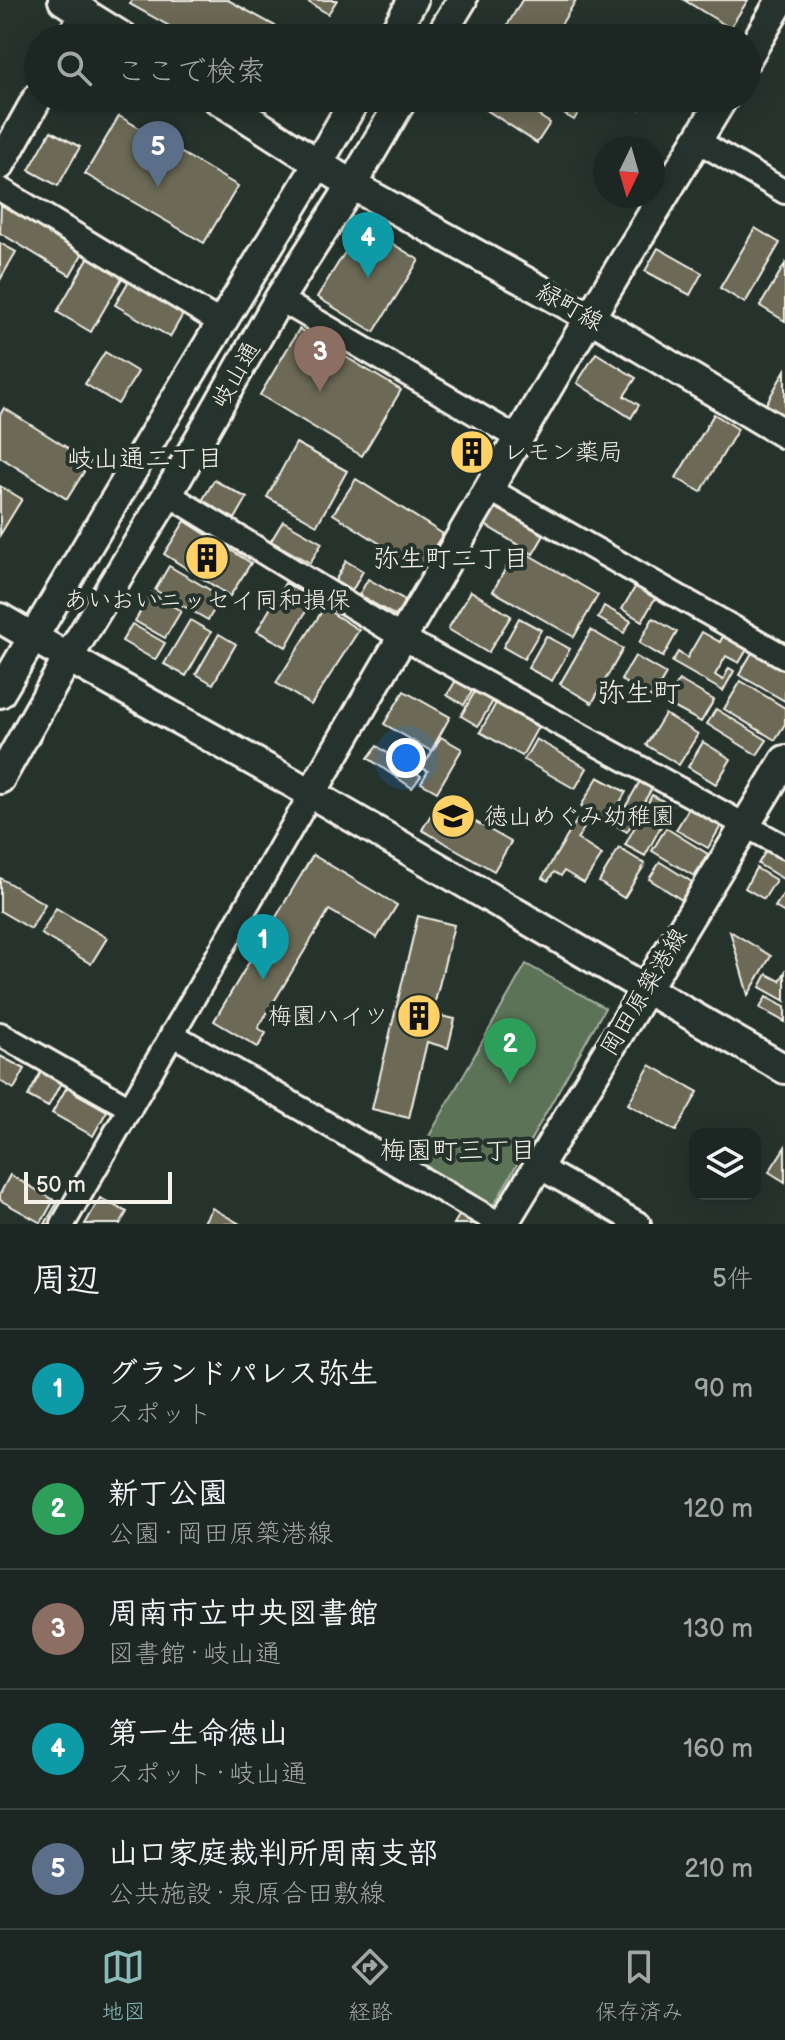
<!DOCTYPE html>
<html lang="ja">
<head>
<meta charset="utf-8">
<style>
	body { margin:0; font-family:"Balsamiq Sans","Klee One",sans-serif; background:#29322f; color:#f1f3f6 }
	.controls { position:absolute; right:24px; bottom:24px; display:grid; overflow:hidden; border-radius:16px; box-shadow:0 4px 20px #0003 }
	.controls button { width:72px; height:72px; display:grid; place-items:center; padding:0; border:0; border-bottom:2px solid #3a4340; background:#1c2622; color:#f1f3f6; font:40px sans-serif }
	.compass { position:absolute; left:593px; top:136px; width:72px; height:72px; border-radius:50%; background:#1c2622; box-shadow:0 4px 20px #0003; rotate:185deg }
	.scale { position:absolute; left:24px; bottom:20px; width:148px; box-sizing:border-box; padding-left:8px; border:4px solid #f4f1e8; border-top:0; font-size:22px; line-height:28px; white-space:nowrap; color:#f4f1e8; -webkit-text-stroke:6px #26332d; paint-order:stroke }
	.you { position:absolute; left:406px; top:758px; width:28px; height:28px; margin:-20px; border:6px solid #fff; border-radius:50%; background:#1a73e8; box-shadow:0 0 0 12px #1a73e833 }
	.badge { display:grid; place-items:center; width:52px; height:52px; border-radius:50%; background:#8bbbb9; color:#fff; font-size:26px; font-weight:700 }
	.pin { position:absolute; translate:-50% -66px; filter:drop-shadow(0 2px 4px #0008) }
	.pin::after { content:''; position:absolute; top:42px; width:28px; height:24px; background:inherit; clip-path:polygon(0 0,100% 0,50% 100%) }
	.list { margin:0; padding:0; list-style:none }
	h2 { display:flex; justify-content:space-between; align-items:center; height:104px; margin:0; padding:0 32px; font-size:34px }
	h2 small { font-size:26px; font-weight:400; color:#a0a5a5 }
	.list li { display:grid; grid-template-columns:52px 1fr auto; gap:24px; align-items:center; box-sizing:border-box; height:120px; padding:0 32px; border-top:2px solid #3a4340 }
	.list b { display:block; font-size:30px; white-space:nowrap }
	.list p { margin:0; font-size:26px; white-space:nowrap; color:#a0a5a5 }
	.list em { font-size:26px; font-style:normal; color:#a0a5a5 }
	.icon { flex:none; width:44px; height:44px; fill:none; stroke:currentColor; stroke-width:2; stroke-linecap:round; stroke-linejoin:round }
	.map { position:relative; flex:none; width:785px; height:1224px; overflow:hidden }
	.search { position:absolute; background:#1c2622; box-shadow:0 4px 20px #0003; left:24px; right:24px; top:24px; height:88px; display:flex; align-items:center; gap:20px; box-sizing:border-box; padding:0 28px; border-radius:44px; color:#a0a5a5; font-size:30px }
	.sheet { height:704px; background:#1c2622 }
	nav { display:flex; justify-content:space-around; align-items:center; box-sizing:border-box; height:112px; border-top:2px solid #3a4340; background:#1c2622; font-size:22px; color:#a0a5a5 }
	nav a { display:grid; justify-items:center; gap:4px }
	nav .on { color:#8bbbb9 }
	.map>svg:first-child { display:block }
	.green { fill:#5b7358; stroke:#a8b2a0; stroke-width:2 }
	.building { fill:#6c6b56; stroke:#f4f1e8; stroke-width:2 }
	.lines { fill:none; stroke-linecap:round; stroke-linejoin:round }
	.minor-casing { stroke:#f4f1e8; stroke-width:28 }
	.tertiary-casing { stroke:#f4f1e8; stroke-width:34 }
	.minor { stroke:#26332d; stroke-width:22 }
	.tertiary { stroke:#26332d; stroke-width:28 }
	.labels { text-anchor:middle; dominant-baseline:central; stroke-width:8; stroke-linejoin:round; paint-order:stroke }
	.street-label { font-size:24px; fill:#f4f1e8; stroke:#26332d }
	.poi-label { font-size:24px; fill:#f4f1e8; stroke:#26332d; text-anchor:start }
	.neighbourhood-label { font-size:26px; fill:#f4f1e8; stroke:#26332d }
	.quarter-label { font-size:28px; fill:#f4f1e8; stroke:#26332d }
</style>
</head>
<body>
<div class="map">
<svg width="785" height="1224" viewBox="0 0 785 1224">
	<rect width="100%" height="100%" fill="#26332d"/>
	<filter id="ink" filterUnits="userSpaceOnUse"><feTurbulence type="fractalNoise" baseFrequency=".0125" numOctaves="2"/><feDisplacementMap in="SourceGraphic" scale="16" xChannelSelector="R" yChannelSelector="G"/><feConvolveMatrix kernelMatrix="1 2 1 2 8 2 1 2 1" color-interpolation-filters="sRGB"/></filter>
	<g filter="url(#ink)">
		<path class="green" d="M 526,964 L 605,1008 L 494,1205 L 415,1161 Z"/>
		<g class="building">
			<path d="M 132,0 L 228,0 L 297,38 L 191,38 L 130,4 Z"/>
			<path d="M 305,0 L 337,0 L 328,14 Z"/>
			<path d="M 522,0 L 576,0 L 553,38 L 500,38 Z"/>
			<path d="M 684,0 L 748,0 L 730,28 Z"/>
			<path d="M 468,98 L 511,98 L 550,123 L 537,143 Z"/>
			<path d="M 555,98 L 587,98 L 574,120 L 550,106 Z"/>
			<path d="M 619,98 L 645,98 L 639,109 Z"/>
			<path d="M 119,116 L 238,186 L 204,243 L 85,174 Z"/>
			<path d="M 51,131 L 80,147 L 58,186 L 29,170 Z"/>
			<path d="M 1,201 L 84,251 L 70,275 L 0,233 Z"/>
			<path d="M 362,225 L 419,260 L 374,332 L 317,297 Z"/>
			<path d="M 755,228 L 780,243 L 745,303 L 720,288 Z"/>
			<path d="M 0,243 L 16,252 L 0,280 Z"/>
			<path d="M 658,248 L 702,273 L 690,295 L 645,271 Z"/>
			<path d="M 91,253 L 125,273 L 91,332 L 57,312 Z"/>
			<path d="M 785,264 L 785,321 L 760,306 Z"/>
			<path d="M 131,277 L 186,309 L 170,337 L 115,305 Z"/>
			<path d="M 299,329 L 401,390 L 362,456 L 260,395 Z"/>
			<path d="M 105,352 L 138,372 L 118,404 L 85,384 Z"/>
			<path d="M 596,353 L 636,378 L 624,396 L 639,405 L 631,418 L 577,383 Z"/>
			<path d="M 785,370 L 785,418 L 765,406 Z"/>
			<path d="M 4,408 L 90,462 L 67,499 L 0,457 L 0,415 Z"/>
			<path d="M 714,414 L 738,429 L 701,492 L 676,478 Z"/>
			<path d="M 471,434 L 489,444 L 473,470 L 455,459 Z"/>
			<path d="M 296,443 L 347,471 L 317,525 L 267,497 Z"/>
			<path d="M 356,479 L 443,534 L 420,569 L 333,514 Z"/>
			<path d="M 214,480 L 247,498 L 235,519 L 202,501 Z"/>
			<path d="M 0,486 L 22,499 L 0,535 Z"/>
			<path d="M 499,501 L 547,530 L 533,554 L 485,525 Z"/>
			<path d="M 185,521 L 251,563 L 230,596 L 164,554 Z"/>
			<path d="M 283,521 L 322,543 L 310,563 L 271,541 Z"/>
			<path d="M 517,548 L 598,595 L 574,637 L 493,591 Z"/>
			<path d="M 346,561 L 363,571 L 352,591 L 335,581 Z"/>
			<path d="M 169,566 L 222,597 L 208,620 L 155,590 Z"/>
			<path d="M 368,579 L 405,600 L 396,616 L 359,595 Z"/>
			<path d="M 285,583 L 313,599 L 286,647 L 257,631 Z"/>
			<path d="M 637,584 L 657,595 L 642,621 L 622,609 Z"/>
			<path d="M 471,591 L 511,616 L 488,653 L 448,629 Z"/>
			<path d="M 151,593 L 181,611 L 165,638 L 135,621 Z"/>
			<path d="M 604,606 L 631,621 L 624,633 L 598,618 Z"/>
			<path d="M 324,608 L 359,630 L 311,705 L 276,683 Z"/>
			<path d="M 519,618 L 541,630 L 524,659 L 503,647 Z"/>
			<path d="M 653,618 L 677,632 L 663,657 L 639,643 Z"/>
			<path d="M 190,620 L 211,632 L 186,676 L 164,664 Z"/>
			<path d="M 132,624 L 165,643 L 155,660 L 122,641 Z"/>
			<path d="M 591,630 L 623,649 L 592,703 L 560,684 Z"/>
			<path d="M 702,632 L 720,642 L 725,632 L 749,646 L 739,663 L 726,656 L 715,675 L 723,680 L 729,668 L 734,671 L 723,691 L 672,662 L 678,652 L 687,658 Z"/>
			<path d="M 219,634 L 236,644 L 213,684 L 196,674 Z"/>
			<path d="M 546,636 L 570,649 L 552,681 L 528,668 Z"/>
			<path d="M 753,651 L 785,669 L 785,701 L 739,675 Z"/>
			<path d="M 635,656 L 666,674 L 652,698 L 621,680 Z"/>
			<path d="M 460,674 L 477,683 L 464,705 L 447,695 Z"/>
			<path d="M 679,680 L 714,700 L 701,722 L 666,703 Z"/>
			<path d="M 741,681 L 785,708 L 785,724 L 775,740 L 724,709 Z"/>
			<path d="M 478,686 L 496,696 L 478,726 L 461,716 Z"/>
			<path d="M 404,691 L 450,717 L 431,751 L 384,724 Z"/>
			<path d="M 496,703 L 538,727 L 522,756 L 480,732 Z"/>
			<path d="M 716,709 L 767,740 L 757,755 L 707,724 Z"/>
			<path d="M 665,714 L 698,734 L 679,765 L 646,745 Z"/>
			<path d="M 441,737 L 462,749 L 437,792 L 421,783 L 428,771 L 422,768 Z"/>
			<path d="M 536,739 L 587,768 L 575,789 L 524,760 Z"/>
			<path d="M 703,742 L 731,759 L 716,784 L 688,767 Z"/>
			<path d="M 377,746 L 421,776 L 412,788 L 368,758 Z"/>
			<path d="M 644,774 L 656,781 L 627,832 L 615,825 Z"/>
			<path d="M 598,777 L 626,792 L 609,821 L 581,806 Z"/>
			<path d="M 652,795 L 672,806 L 645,856 L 625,845 Z"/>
			<path d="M 439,801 L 511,842 L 494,871 L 422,830 Z"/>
			<path d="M 693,801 L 725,819 L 708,848 L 676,830 Z"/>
			<path d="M 577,820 L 586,825 L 577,839 L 602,855 L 584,883 L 564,871 L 561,876 L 554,872 L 548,881 L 542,878 Z"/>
			<path d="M 666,828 L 708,854 L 694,876 L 652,851 Z"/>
			<path d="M 770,844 L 785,853 L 785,880 L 758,864 Z"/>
			<path d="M 619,848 L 645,864 L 624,898 L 599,882 Z"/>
			<path d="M 313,855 L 397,905 L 377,938 L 329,910 L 258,1028 L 266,1033 L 258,1047 L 214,1021 Z"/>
			<path d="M 660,862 L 692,882 L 682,900 L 649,879 Z"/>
			<path d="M 756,868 L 776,880 L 764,899 L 745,888 Z"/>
			<path d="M 0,878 L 45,904 L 31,929 L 0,911 Z"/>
			<path d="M 785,891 L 785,913 L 775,907 Z"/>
			<path d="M 56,908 L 107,938 L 91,964 L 41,934 Z"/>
			<path d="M 418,916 L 454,925 L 432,1014 L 455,1019 L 448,1048 L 427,1042 L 409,1118 L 372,1109 Z"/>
			<path d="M 730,931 L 771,956 L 748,995 Z"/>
			<path d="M 785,972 L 785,1001 L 760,987 L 767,974 L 780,981 Z"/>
			<path d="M 766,997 L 785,1007 L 785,1022 L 760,1008 Z"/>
			<path d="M 0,1056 L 25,1069 L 14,1089 L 0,1081 Z"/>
			<path d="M 650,1065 L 698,1092 L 676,1131 L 628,1104 Z"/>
			<path d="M 42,1070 L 62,1081 L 48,1107 L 28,1096 Z"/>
			<path d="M 72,1078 L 81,1084 L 75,1093 L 107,1111 L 93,1136 L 52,1113 Z"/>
			<path d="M 785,1147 L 785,1182 L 769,1172 Z"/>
			<path d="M 10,1175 L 54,1200 L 41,1223 L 0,1200 L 0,1194 Z"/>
			<path d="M 100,1198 L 127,1212 L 120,1224 L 85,1224 Z"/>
			<path d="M 59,1200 L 63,1203 L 51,1224 L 45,1224 Z"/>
			<path d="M 464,1207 L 486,1224 L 454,1224 Z"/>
			<path d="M 212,1208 L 240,1224 L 203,1224 Z"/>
		</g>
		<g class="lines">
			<g class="minor-casing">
				<g id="minor">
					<path d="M 698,141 L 785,192"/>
					<path d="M 0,189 L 221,323"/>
					<path d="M 279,299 L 519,439"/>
					<path d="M 489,489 L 785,657"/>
					<path d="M 168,494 L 403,638 L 785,847"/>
					<path d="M 0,1034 L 130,1108"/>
					<path d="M 172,1034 L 500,1224"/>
					<path d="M 539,1167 L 639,1224"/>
					<path d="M 63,1224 L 311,794"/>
				</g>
			</g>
			<g class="tertiary-casing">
				<g id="tertiary">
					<path d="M 63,0 L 124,38"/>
					<path d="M 71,38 L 85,13"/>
					<path d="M 391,38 L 413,0"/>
					<path d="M 439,38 L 462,0"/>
					<path d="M 747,58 L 781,0"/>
					<path d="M 216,98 L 352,185 L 591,318 L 785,434"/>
					<path d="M 0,165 L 38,97"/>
					<path d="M 0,618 C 103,679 208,735 312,794 C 470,885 626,979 785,1069"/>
					<path d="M 0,693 L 156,431 L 318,164 L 356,98"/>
					<path d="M 0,779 L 68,658 L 168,494 L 279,299 L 352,185 L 403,98"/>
					<path d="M 311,794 L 558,370 L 723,98"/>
					<path d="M 503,1224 L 785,760"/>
				</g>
			</g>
			<use href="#minor" class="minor"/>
			<use href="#tertiary" class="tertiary"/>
		</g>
	</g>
	<defs>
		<g id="building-disc" transform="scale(2.3)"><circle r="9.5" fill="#ffd166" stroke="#26332d"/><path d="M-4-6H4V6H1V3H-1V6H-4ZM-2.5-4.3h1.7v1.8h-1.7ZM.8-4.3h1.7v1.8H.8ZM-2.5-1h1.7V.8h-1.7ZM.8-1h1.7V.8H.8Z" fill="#111"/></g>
		<g id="school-disc" transform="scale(2.3)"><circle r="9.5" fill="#ffd166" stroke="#26332d"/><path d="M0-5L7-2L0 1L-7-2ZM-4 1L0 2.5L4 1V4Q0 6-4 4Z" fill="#111"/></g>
	</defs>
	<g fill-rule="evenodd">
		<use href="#building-disc" x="472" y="452"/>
		<use href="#building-disc" x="207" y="558"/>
		<use href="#school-disc" x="453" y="816"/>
		<use href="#building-disc" x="419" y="1016"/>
	</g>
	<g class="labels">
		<g class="street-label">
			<text transform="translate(570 307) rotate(29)">緑町線</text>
			<text transform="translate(236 375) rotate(-60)">岐山通</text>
			<text transform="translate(644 992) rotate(-59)">岡田原築港線</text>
		</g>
		<g class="poi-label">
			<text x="503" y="452">レモン薬局</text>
			<text x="207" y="600" text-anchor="middle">あいおいニッセイ同和損保</text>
			<text x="484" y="816">徳山めぐみ幼稚園</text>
			<text x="388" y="1016" text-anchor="end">梅園ハイツ</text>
		</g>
		<g class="neighbourhood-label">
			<text x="145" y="459">岐山通二丁目</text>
			<text x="451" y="559">弥生町二丁目</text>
			<text x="458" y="1151">梅園町三丁目</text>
		</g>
		<g class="quarter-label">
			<text x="639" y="693">弥生町</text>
		</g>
	</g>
</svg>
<div class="controls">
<button><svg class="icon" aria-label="layers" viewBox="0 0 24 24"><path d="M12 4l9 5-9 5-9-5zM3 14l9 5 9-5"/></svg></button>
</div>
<svg class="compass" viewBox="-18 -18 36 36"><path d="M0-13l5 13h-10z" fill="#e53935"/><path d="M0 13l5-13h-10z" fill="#a0a5a5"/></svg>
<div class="scale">50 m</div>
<div class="you"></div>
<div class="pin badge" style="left:263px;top:980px;background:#0f9aa8">1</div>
<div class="pin badge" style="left:510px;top:1084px;background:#2e9e5b">2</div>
<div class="pin badge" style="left:320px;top:392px;background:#8d6e63">3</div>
<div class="pin badge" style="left:368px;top:278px;background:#0f9aa8">4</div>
<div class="pin badge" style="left:158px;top:187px;background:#5c6f8a">5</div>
<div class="search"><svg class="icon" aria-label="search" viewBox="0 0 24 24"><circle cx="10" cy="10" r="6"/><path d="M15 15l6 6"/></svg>ここで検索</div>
</div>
<section class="sheet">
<h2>周辺<small>5件</small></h2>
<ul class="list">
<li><span class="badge" style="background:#0f9aa8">1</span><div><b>グランドパレス弥生</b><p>スポット</p></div><em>90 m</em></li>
<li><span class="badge" style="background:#2e9e5b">2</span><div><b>新丁公園</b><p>公園 · 岡田原築港線</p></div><em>120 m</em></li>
<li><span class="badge" style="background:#8d6e63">3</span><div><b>周南市立中央図書館</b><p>図書館 · 岐山通</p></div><em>130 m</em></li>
<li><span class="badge" style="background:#0f9aa8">4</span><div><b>第一生命徳山</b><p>スポット · 岐山通</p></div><em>160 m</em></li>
<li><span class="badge" style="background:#5c6f8a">5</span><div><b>山口家庭裁判所周南支部</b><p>公共施設 · 泉原合田敷線</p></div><em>210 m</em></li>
</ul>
</section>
<nav>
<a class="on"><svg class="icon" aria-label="map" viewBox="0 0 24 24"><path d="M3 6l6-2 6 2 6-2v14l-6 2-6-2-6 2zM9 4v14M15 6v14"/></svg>地図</a>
<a><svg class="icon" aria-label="directions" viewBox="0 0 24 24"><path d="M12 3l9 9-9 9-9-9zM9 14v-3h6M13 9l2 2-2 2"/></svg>経路</a>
<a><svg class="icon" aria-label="saved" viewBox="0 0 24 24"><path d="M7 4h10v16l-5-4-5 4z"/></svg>保存済み</a>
</nav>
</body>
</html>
